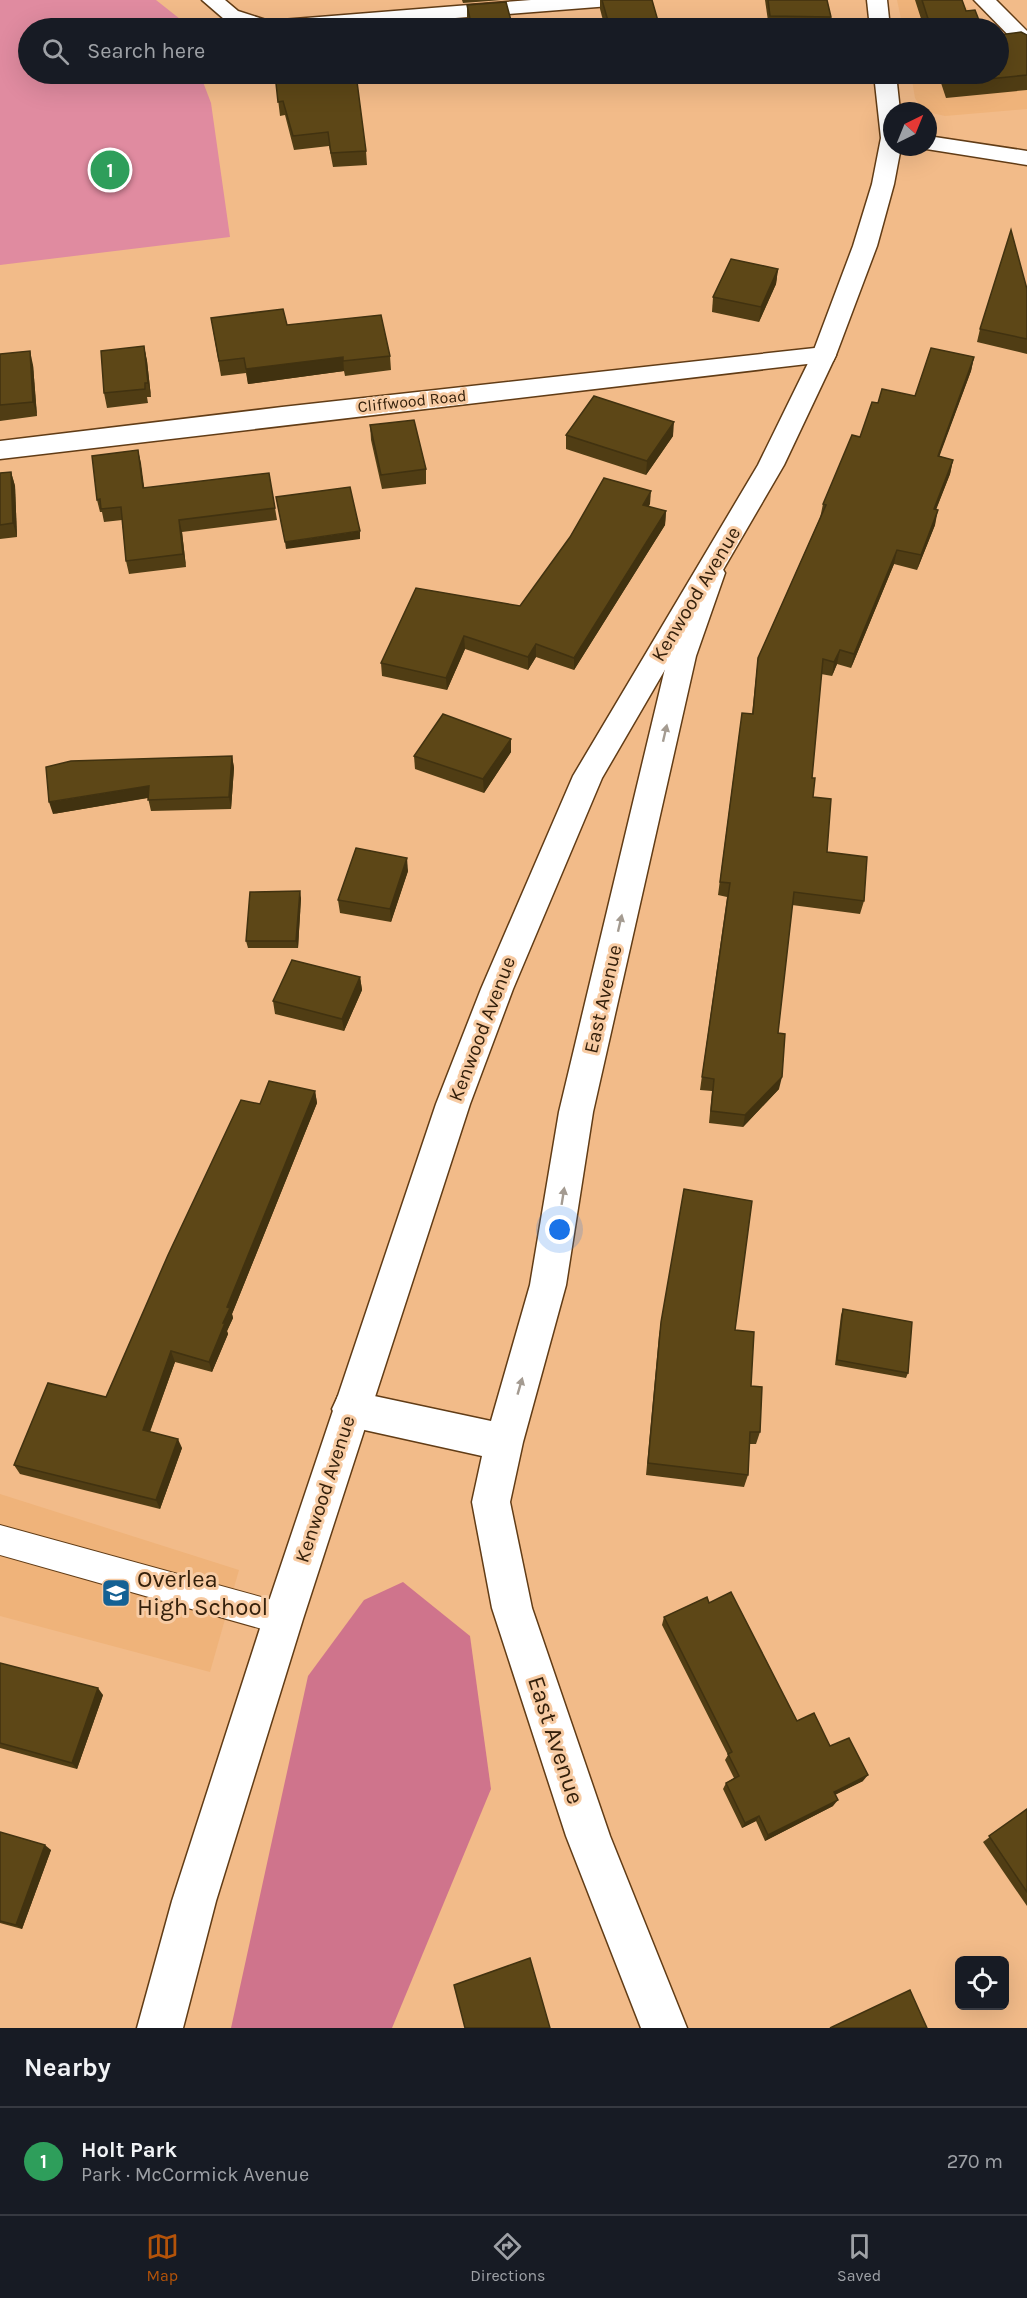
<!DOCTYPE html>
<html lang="en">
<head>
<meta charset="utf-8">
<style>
	body { margin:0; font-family:Karla,sans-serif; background:#242831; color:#f1f3f6 }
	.controls { position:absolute; right:18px; bottom:18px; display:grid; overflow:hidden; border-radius:9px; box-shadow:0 6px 24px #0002 }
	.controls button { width:54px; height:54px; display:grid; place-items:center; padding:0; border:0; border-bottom:2px solid #363941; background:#171b24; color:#f1f3f6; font:30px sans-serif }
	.compass { position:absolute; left:883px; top:102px; width:54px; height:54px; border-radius:50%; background:#171b24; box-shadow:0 6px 24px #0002; rotate:43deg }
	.you { position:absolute; left:560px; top:1230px; width:21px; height:21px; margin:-15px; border:4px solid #fff; border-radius:50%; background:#1a73e8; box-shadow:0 0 0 9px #1a73e833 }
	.badge { display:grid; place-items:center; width:39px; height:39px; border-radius:50%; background:#b45309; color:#fff; font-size:20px; font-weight:700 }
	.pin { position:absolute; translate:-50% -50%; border:3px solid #fff; box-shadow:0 2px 6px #0006 }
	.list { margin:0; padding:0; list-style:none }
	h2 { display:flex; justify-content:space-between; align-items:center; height:78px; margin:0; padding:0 24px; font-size:26px }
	h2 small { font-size:20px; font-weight:400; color:#9ea1a6 }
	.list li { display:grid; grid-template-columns:39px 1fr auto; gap:18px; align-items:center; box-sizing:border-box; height:108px; padding:0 24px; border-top:2px solid #363941 }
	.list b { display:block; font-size:22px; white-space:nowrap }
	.list p { margin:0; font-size:20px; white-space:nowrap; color:#9ea1a6 }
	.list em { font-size:20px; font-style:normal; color:#9ea1a6 }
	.icon { flex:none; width:33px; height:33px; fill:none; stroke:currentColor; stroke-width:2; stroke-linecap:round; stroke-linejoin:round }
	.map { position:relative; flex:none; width:1027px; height:2028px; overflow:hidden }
	.search { position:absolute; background:#171b24; box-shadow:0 6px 24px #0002; left:18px; right:18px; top:18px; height:66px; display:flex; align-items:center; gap:15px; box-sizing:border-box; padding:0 21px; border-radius:33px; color:#9ea1a6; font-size:22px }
	.sheet { height:186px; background:#171b24 }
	nav { display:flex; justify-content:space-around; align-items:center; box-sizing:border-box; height:84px; border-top:2px solid #363941; background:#171b24; font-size:16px; color:#9ea1a6 }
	nav a { display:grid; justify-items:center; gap:3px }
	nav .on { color:#b45309 }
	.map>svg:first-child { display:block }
	.built { fill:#efb37a }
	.green { fill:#e08ba0 }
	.forest { fill:#cf748c }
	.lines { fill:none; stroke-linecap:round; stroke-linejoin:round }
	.lane-casing { stroke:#613c16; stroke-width:2 }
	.street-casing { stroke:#613c16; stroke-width:3 }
	.secondary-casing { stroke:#613c16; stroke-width:3 }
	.lane { fill:#fff; fill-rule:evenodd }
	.street { fill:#fff; fill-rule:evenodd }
	.secondary { fill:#fff; fill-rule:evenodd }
	.wall { fill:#503d14 }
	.shaded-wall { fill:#413210 }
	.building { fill:#5d4717; stroke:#413210; stroke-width:1.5 }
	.oneway { fill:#a49b91 }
	.labels { text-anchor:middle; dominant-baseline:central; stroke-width:6; stroke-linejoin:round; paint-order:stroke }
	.far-street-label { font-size:16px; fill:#34200b; stroke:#f7cba3 }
	.street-label { font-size:20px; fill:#34200b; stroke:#f7cba3 }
	.near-poi-label { font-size:24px; fill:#34200b; stroke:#f7cba3; text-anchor:start }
	.near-street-label { font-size:24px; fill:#34200b; stroke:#f7cba3 }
</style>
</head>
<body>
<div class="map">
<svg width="1027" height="2028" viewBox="0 0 1027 2028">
	<rect width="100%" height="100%" fill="#f2bb89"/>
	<g class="built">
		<path d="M 897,0 L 959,0 L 988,28 L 903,28 Z"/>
		<path d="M 1027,66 L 1027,109 L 945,116 L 923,111 L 915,98 L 911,74 L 998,74 Z"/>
		<path d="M 0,1494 L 239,1570 L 210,1672 L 0,1616 Z"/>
	</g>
	<path class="green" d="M 0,0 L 156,0 L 180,19 L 184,28 L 28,28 L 28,74 L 200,74 L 211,103 L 230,237 L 0,265 Z"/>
	<path class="forest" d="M 403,1582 L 470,1636 L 491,1789 L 392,2028 L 231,2028 L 308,1676 L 364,1600 Z"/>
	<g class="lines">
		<g class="lane-casing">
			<path id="lane" d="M 0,1525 L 283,1603 L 294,1608 L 299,1619 L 294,1630 L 283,1635 L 0,1555 Z"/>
		</g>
		<g class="street-casing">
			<g id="street">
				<path d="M 202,0 L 225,0 L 238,11 L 269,21 L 531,0 L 620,0 L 617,4 L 610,6 L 327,28 L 251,28 L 224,19 Z"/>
				<path d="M 974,0 L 996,0 L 1027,31 L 1027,49 L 1020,47 Z"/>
				<path d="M 824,347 L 833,349 L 836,355 L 833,361 L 0,459 L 0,441 L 282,407 Z"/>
				<path d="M 711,563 L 721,566 L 725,573 L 696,656 L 593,1112 L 566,1285 L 523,1442 L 510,1502 L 532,1608 L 610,1836 L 687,2028 L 641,2028 L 566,1836 L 492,1608 L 472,1502 L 482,1456 L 351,1427 L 338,1422 L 332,1409 L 338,1396 L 351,1391 L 491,1421 L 530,1285 L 559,1112 L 668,656 L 697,573 L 701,566 Z"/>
			</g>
		</g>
		<g class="secondary-casing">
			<g id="secondary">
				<path d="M 867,0 L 887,0 L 890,28 L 870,28 Z"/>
				<path d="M 874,74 L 896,74 L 900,111 L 892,111 L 892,147 L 901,147 L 894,184 L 877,246 L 836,355 L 784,465 L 602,778 L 513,989 L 470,1104 L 303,1619 L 216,1901 L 183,2028 L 137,2028 L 172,1901 L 263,1619 L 436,1104 L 481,989 L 573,776 L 758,465 L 812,355 L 853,246 L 872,184 L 881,138 Z"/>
				<path d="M 928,136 L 1027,151 L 1027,165 L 920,148 L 928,147 Z"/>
			</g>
		</g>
		<use href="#lane" class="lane"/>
		<use href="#street" class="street"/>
		<use href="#secondary" class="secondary"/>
	</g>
	<g class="wall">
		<path d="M 462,0 L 502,0 L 463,3 Z"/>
		<path d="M 600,0 L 652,0 L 660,28 L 605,28 L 600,9 Z"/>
		<path d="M 765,0 L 827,0 L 831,17 L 829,28 L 769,28 Z"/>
		<path d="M 915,0 L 962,0 L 966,11 L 982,28 L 924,28 Z"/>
		<path d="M 467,5 L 513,28 L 469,28 L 467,19 Z"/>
		<path d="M 1027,35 L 1027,90 L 946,98 L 938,74 L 999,74 Z"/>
		<path d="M 275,74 L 366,151 L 367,165 L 333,167 L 329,146 L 294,150 L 285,115 L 280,116 Z"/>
		<path d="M 778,269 L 776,284 L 759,322 L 712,312 L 713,297 Z"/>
		<path d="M 1027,289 L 1027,354 L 977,342 L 980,329 Z"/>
		<path d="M 211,318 L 287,325 L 390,356 L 391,370 L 345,376 L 344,371 L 248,384 L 246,373 L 221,376 Z"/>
		<path d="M 144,346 L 147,361 L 151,397 L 147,397 L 148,403 L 107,408 L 104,393 Z"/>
		<path d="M 0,354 L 33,365 L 37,416 L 0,421 Z"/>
		<path d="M 974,357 L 971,371 L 939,456 L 953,460 L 950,474 L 936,510 L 935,525 L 917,570 L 894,564 L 851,668 L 837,664 L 832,676 L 821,674 L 812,778 L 813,797 L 827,852 L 864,901 L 860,914 L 792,905 L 778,1033 L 779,1089 L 743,1127 L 709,1123 L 712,1091 L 700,1090 L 727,897 L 718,895 L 740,727 L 752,714 L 758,658 L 820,518 L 823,504 L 860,437 L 878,403 L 915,396 Z"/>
		<path d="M 370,425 L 426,469 L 426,484 L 382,489 L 371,440 Z"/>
		<path d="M 566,435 L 673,436 L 646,475 L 566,449 Z"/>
		<path d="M 138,450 L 144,488 L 275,508 L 277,520 L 182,532 L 186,567 L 129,574 L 126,561 L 122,520 L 104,522 L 102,512 L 100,512 L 97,500 Z"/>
		<path d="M 11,472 L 15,486 L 17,537 L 0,539 L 0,473 Z"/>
		<path d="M 650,504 L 648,507 L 666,511 L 665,525 L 574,670 L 536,657 L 528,670 L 465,649 L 447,690 L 382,676 L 381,663 L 520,606 Z"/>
		<path d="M 511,752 L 484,793 L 415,769 L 414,756 Z"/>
		<path d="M 232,756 L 234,768 L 231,809 L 151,811 L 148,798 L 53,814 Z"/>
		<path d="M 408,871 L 391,922 L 340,913 L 338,900 Z"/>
		<path d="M 301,898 L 298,948 L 248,948 L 246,941 Z"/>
		<path d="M 360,977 L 362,990 L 344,1031 L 275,1014 L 273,1001 Z"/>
		<path d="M 315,1091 L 317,1103 L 232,1314 L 233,1318 L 227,1331 L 228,1334 L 212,1372 L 175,1362 L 150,1432 L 182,1448 L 160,1509 L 20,1474 L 14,1465 L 106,1397 L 260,1104 Z"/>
		<path d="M 684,1189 L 735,1330 L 751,1386 L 760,1432 L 756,1444 L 749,1444 L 748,1475 L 744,1487 L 646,1475 L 659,1335 Z"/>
		<path d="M 843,1309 L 908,1373 L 906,1378 L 835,1365 L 841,1315 Z"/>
		<path d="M 709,1603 L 797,1721 L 830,1746 L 863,1781 L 835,1795 L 833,1806 L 765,1841 L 756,1821 L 742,1828 L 723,1789 L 726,1783 L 734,1778 L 725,1760 L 728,1755 L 662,1625 L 664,1617 Z"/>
		<path d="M 0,1663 L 103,1695 L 77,1769 L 0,1748 Z"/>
		<path d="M 1027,1809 L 1027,1906 L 983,1842 Z"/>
		<path d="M 0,1832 L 51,1850 L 22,1929 L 0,1923 Z"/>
	</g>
	<g class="shaded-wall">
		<path d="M 778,269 L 776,284 L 759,322 L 761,307 Z"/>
		<path d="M 144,346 L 147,361 L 151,397 L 148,383 Z"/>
		<path d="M 30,351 L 33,365 L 37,416 L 33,402 Z"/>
		<path d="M 343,357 L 344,371 L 248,384 L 246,369 Z"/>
		<path d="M 974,357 L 971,371 L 934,471 L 938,456 Z"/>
		<path d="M 674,422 L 673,436 L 646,475 L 647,461 Z"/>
		<path d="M 138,450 L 141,463 L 146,501 L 143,488 Z"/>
		<path d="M 953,460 L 950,474 L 930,524 L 934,509 Z"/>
		<path d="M 11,472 L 15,486 L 17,537 L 13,523 Z"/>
		<path d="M 651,491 L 650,504 L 642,518 L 643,505 Z"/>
		<path d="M 938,510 L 935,525 L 917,570 L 921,555 Z"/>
		<path d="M 666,511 L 665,525 L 574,670 L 574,658 Z"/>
		<path d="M 179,520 L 182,532 L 186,567 L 183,554 Z"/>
		<path d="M 360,531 L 360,539 L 286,549 L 285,542 Z"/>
		<path d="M 897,550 L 894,564 L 851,668 L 854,654 Z"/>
		<path d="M 464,636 L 465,649 L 447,690 L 446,678 Z"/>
		<path d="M 536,644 L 536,657 L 528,670 L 528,657 Z"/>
		<path d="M 840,650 L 837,664 L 832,676 L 834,662 Z"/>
		<path d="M 511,739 L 511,752 L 484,793 L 483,779 Z"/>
		<path d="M 232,756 L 234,768 L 231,809 L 229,797 Z"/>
		<path d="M 149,786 L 152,797 L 53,814 L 49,802 Z"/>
		<path d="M 407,858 L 408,871 L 391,922 L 390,909 Z"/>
		<path d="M 300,891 L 301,898 L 298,948 L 296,941 Z"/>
		<path d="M 360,977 L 362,990 L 344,1031 L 342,1019 Z"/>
		<path d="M 782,1077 L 779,1089 L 743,1127 L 745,1115 Z"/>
		<path d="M 315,1091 L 317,1103 L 232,1314 L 233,1318 L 227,1331 L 228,1334 L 212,1372 L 209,1362 L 223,1323 L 227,1307 Z"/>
		<path d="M 171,1351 L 175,1362 L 147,1439 L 143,1430 Z"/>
		<path d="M 178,1439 L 182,1448 L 160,1509 L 156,1500 Z"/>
		<path d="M 98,1688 L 103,1695 L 77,1769 L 72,1763 Z"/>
		<path d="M 868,1775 L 863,1781 L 830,1797 L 834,1792 Z"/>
		<path d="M 838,1800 L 833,1806 L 765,1841 L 768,1835 Z"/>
		<path d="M 759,1816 L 756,1821 L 742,1828 L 745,1823 Z"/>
		<path d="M 45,1845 L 51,1850 L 22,1929 L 16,1925 Z"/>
	</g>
	<g class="building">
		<path d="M 602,0 L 652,0 L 660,28 L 610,28 Z"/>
		<path d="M 768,0 L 827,0 L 831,17 L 770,16 Z"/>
		<path d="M 922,0 L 962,0 L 966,11 L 975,10 L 982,28 L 931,28 Z"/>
		<path d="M 506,2 L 513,28 L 472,28 L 467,5 Z"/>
		<path d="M 1021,32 L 1027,35 L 1027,75 L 949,83 L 946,74 L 999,74 L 999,35 Z"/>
		<path d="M 275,74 L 356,74 L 366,151 L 331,153 L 328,132 L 293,136 L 283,101 L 278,102 Z"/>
		<path d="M 1011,230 L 1027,289 L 1027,339 L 980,329 Z"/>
		<path d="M 731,259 L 778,269 L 761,307 L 713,297 Z"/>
		<path d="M 283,309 L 287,325 L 381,315 L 390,356 L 343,361 L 343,357 L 246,369 L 244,358 L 219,361 L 211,318 Z"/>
		<path d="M 144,346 L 148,383 L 145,383 L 145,389 L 104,393 L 101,351 Z"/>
		<path d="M 931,348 L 974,357 L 938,456 L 953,460 L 934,509 L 938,510 L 921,555 L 897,550 L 854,654 L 840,650 L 834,662 L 823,659 L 812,778 L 815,778 L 813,797 L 831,799 L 827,852 L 867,857 L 864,901 L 794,892 L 778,1033 L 785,1034 L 782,1077 L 745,1115 L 711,1111 L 714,1079 L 702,1077 L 730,883 L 720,882 L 742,713 L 753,714 L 758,658 L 826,505 L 823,504 L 852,435 L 860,437 L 872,402 L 878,403 L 882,389 L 915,396 Z"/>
		<path d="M 30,351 L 33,402 L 0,405 L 0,354 Z"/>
		<path d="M 594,396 L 674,422 L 647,461 L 566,435 Z"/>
		<path d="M 414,420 L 426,469 L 381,475 L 370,425 Z"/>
		<path d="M 138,450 L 143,488 L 269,473 L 275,508 L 179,520 L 183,554 L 126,561 L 121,507 L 101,509 L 100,499 L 97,500 L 92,456 Z"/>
		<path d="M 11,472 L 13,523 L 0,525 L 0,473 Z"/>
		<path d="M 604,478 L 651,491 L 643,505 L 666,511 L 574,658 L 536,644 L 528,657 L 464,636 L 446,678 L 381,663 L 416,588 L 520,606 L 570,537 Z"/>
		<path d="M 350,487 L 360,531 L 285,542 L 276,497 Z"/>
		<path d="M 443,714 L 511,739 L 483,779 L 414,756 Z"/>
		<path d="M 232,756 L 229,797 L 148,800 L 149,786 L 49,802 L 46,767 L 71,761 Z"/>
		<path d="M 356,848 L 407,858 L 390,909 L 338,900 Z"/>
		<path d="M 300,891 L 296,941 L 246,941 L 250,892 Z"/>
		<path d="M 292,960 L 360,977 L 342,1019 L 273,1001 Z"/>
		<path d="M 269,1081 L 315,1091 L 227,1307 L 230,1308 L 223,1323 L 225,1323 L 209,1362 L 171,1351 L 143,1430 L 178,1439 L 156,1500 L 14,1465 L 48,1383 L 106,1397 L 168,1255 L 241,1100 L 260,1104 Z"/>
		<path d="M 684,1189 L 752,1201 L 735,1330 L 754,1332 L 751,1386 L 762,1387 L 760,1432 L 750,1432 L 748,1475 L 648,1463 L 661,1322 Z"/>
		<path d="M 843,1309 L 912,1322 L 908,1373 L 837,1360 Z"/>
		<path d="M 731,1592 L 797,1721 L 814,1713 L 830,1746 L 849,1738 L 868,1775 L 834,1792 L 838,1800 L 768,1835 L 759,1816 L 745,1823 L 726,1783 L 739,1776 L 728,1754 L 732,1752 L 664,1617 L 707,1597 L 709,1603 Z"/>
		<path d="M 0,1663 L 98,1688 L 72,1763 L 0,1743 Z"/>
		<path d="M 1027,1809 L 1027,1892 L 989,1836 Z"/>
		<path d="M 0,1832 L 45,1845 L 16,1925 L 0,1921 Z"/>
		<path d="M 530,1958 L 550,2028 L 465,2028 L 454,1985 Z"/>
		<path d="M 910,1990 L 927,2028 L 830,2028 Z"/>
	</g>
	<defs><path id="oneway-solid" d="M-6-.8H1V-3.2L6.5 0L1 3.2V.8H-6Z" transform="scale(1.5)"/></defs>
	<g class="oneway">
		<use href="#oneway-solid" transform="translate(665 733) rotate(-77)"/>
		<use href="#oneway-solid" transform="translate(620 923) rotate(-77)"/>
		<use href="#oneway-solid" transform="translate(563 1196) rotate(-81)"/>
		<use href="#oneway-solid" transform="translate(520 1386) rotate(-74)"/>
	</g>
	<defs>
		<g id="school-square" transform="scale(1.5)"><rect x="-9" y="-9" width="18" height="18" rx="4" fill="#146194" stroke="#f7cba3"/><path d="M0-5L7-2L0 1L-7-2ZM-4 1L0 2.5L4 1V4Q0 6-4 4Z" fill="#fff"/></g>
	</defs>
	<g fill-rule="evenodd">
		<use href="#school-square" x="116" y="1593"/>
	</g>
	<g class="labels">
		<g class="far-street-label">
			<text transform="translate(412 401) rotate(-6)">Cliffwood Road</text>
		</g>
		<g class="street-label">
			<text transform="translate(696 594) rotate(-59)">Kenwood Avenue</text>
			<text transform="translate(603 999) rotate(-77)">East Avenue</text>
			<text transform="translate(482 1029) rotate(-69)">Kenwood Avenue</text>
			<text transform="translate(325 1489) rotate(-72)">Kenwood Avenue</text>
		</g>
		<g class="near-poi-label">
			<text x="137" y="1579">Overlea<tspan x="137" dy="28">High School</tspan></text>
		</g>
		<g class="near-street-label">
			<text transform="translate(556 1740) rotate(72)">East Avenue</text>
		</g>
	</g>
</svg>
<div class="controls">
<button><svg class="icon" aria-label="locate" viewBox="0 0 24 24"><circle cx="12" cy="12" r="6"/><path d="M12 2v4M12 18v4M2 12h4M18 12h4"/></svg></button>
</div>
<svg class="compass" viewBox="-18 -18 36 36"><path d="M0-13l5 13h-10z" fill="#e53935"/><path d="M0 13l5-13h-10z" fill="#9ea1a6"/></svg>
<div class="you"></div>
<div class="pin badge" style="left:110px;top:170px;background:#2e9e5b">1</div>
<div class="search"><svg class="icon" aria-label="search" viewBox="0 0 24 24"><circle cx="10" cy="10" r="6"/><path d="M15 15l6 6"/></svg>Search here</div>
</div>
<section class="sheet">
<h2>Nearby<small></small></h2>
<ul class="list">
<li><span class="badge" style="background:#2e9e5b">1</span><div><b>Holt Park</b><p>Park · McCormick Avenue</p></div><em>270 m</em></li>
</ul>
</section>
<nav>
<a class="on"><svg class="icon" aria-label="map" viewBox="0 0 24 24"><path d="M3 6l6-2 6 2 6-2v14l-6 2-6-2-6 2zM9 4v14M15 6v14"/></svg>Map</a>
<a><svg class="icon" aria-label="directions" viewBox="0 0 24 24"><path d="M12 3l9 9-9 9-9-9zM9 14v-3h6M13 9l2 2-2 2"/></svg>Directions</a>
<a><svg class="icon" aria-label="saved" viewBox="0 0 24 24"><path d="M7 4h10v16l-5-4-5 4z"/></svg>Saved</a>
</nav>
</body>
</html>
